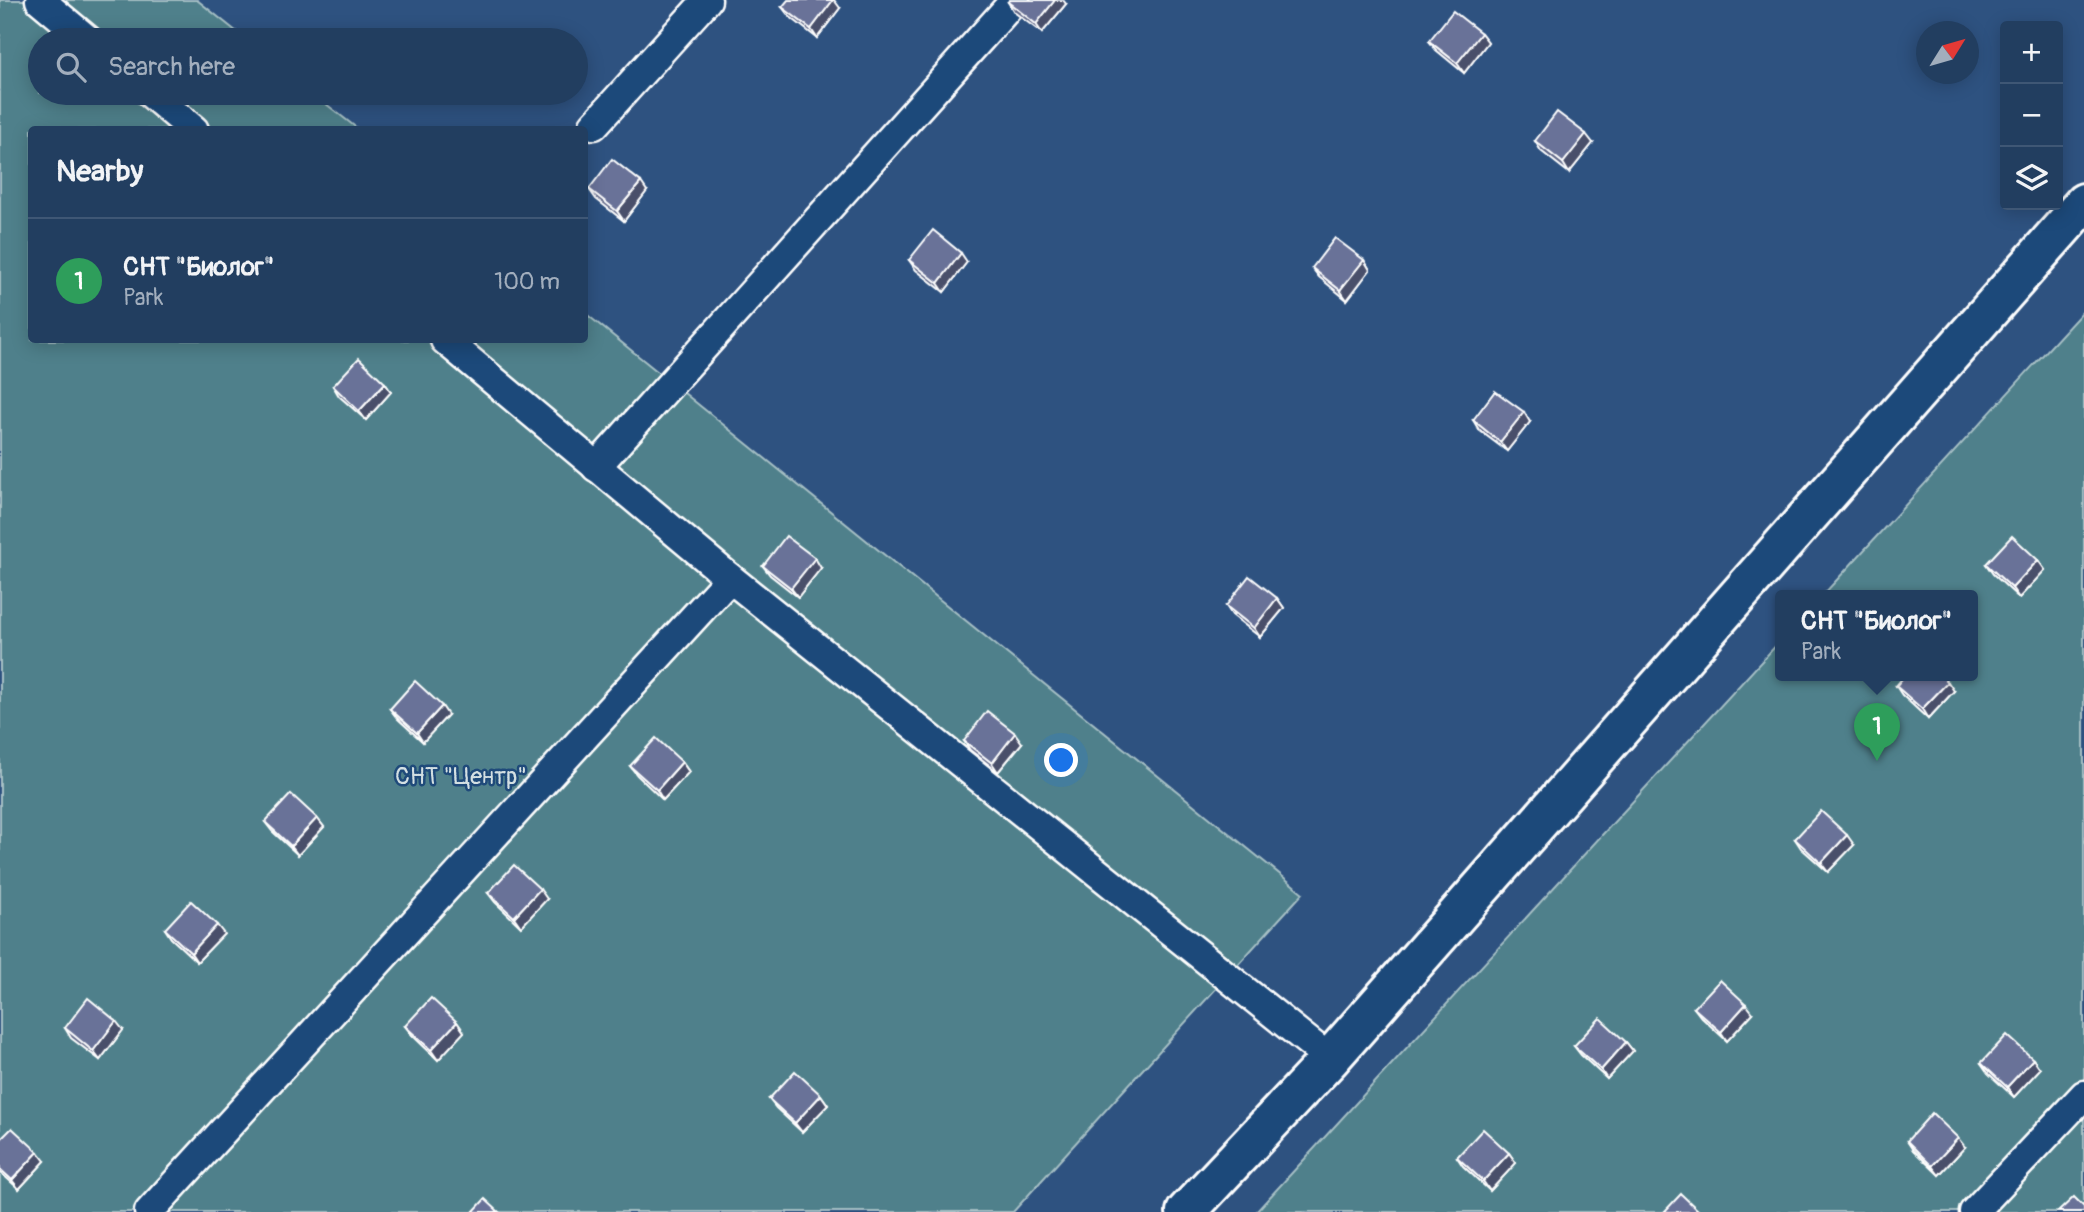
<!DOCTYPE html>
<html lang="en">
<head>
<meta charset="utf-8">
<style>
	body { margin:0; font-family:Pangolin,sans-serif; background:#2e4969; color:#f1f3f6 }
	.controls { position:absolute; right:21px; top:21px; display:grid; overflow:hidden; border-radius:7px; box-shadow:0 4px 18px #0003 }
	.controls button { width:63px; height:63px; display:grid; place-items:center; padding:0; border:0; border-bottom:2px solid #3f5775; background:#223e60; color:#f1f3f6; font:35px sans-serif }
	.compass { position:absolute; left:1916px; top:21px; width:63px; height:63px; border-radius:50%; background:#223e60; box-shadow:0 4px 18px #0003; rotate:53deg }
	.you { position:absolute; left:1062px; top:761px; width:24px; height:24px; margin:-18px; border:5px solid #fff; border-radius:50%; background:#1a73e8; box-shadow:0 0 0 10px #1a73e833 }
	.badge { display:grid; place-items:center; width:46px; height:46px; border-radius:50%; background:#8bbbb9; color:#fff; font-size:23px; font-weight:700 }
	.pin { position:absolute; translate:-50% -58px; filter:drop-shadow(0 2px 4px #0008) }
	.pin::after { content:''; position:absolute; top:37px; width:24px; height:21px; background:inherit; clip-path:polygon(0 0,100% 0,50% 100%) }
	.popup { position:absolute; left:1775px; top:590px; width:203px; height:91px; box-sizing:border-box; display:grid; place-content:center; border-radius:7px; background:#223e60; filter:drop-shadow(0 2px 5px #0005); font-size:23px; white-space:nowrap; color:#a2aebd }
	.popup b { font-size:26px; color:#f1f3f6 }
	.popup::after { content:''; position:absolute; left:50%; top:100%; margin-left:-14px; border:14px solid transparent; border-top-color:#223e60 }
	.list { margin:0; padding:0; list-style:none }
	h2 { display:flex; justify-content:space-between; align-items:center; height:91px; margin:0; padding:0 28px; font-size:30px }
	h2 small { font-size:23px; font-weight:400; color:#a2aebd }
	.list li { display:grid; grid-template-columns:46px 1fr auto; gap:21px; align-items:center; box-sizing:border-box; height:126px; padding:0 28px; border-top:2px solid #3f5775 }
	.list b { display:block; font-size:26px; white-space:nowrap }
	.list p { margin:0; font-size:23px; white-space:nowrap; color:#a2aebd }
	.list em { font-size:23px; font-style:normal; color:#a2aebd }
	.icon { flex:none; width:38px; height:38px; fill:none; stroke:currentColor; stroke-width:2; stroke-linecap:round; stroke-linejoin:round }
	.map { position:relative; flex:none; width:2084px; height:1212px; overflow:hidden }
	.search { position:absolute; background:#223e60; box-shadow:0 4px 18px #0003; left:28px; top:28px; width:560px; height:77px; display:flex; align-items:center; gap:18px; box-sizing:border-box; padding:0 24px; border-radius:38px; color:#a2aebd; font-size:26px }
	.panel { position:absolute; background:#223e60; box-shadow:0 4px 18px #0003; left:28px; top:126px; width:560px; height:217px; border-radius:7px }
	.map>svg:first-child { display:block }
	.green { fill:#4f808b; stroke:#a7c0c5; stroke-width:2 }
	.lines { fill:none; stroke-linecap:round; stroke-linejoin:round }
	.lane-casing { stroke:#fff; stroke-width:33 }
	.street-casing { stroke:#fff; stroke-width:44 }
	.lane { stroke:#1f4a7a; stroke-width:28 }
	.street { stroke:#1f4a7a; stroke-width:38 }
	.wall { fill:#5a6283; stroke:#fff; stroke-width:2 }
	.shaded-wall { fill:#4a506a; stroke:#fff; stroke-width:2 }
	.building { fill:#697298; stroke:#fff; stroke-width:2 }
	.labels { text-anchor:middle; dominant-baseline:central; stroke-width:5; stroke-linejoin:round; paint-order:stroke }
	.park-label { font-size:24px; fill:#d3dfe2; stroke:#1f4a7a }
</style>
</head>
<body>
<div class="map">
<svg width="2084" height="1212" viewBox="0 0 2084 1212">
	<rect width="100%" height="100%" fill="#2e5280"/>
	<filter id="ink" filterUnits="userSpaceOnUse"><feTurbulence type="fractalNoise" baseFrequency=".0143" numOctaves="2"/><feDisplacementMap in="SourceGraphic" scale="14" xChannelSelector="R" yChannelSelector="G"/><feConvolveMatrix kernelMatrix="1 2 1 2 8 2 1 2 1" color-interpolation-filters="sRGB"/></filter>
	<g filter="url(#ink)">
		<g class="green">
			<path d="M 0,0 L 197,0 L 247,40 L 40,40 L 40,93 L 312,93 L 358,129 L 32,130 L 32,340 L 584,340 L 585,313 L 1303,893 L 1013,1212 L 0,1212 Z"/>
			<path d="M 2084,310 L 2084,1212 L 1256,1212 L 1781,640 L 1781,675 L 1973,675 L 1973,595 L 1823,595 Z"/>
		</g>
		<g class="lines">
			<g class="lane-casing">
				<g id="lane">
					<path d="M 40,0 L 88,40"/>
					<path d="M 150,93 L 194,130"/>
					<path d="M 594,125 L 707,0"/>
					<path d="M 445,340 L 730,578 L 1330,1059"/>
					<path d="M 596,467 L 1015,0"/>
					<path d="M 149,1212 L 730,578"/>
					<path d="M 1974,1212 L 2084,1095"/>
				</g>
			</g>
			<g class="street-casing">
				<path id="street" d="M 1186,1212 L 1330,1059 L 2084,203"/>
			</g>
			<use href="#lane" class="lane"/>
			<use href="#street" class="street"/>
		</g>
		<g class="wall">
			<path d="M 1008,2 L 1066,4 L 1042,33 L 1014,12 Z"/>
			<path d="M 782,7 L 840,8 L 817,38 L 789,16 Z"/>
			<path d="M 1481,33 L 1488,42 L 1464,73 L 1436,50 L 1429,41 Z"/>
			<path d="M 1535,141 L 1593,143 L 1569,173 L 1541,151 Z"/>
			<path d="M 589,189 L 647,191 L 624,221 L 596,199 Z"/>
			<path d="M 909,260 L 967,262 L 944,292 L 916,270 Z"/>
			<path d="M 1364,260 L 1370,270 L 1347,300 L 1319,277 L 1312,268 Z"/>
			<path d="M 385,383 L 391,392 L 366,420 L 339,396 L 333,386 Z"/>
			<path d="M 1473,420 L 1530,422 L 1507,451 L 1479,430 Z"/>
			<path d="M 2038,560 L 2045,570 L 2019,598 L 1993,574 L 1986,564 Z"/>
			<path d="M 763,566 L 821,568 L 798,597 L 770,575 Z"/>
			<path d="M 1277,598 L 1284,608 L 1260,637 L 1232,615 L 1226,606 Z"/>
			<path d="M 1896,686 L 1954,691 L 1928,719 L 1902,695 Z"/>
			<path d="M 390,709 L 448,715 L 423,742 L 397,718 Z"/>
			<path d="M 964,741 L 1022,743 L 998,772 L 970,750 Z"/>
			<path d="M 682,762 L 689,772 L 663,800 L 637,775 L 630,766 Z"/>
			<path d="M 317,818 L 324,827 L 298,855 L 272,831 L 265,822 Z"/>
			<path d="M 1795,839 L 1854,845 L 1828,872 L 1801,848 Z"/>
			<path d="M 488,893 L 547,899 L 521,927 L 495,902 Z"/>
			<path d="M 165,929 L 224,934 L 197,962 L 171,938 Z"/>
			<path d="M 1694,1008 L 1753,1013 L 1727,1041 L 1701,1017 Z"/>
			<path d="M 457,1022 L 464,1032 L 438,1060 L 412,1035 L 405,1026 Z"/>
			<path d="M 65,1028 L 123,1030 L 100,1060 L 71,1038 Z"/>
			<path d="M 1626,1042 L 1633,1051 L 1607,1079 L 1581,1055 L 1574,1046 Z"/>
			<path d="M 2033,1059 L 2040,1069 L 2014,1097 L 1988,1073 L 1981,1063 Z"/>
			<path d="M 821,1095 L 828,1105 L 802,1132 L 776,1108 L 769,1099 Z"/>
			<path d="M 0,1140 L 45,1161 L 19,1189 L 0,1172 Z"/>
			<path d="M 1907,1141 L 1965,1147 L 1939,1175 L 1913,1150 Z"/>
			<path d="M 1509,1153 L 1516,1163 L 1490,1191 L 1463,1166 L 1457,1157 Z"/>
		</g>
		<g class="shaded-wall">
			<path d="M 833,0 L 834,0 L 840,8 L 817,38 L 811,29 Z"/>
			<path d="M 1055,0 L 1063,0 L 1066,4 L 1042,33 L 1036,24 Z"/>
			<path d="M 1481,33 L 1488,42 L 1464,73 L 1457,63 Z"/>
			<path d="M 1586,134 L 1593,143 L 1569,173 L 1563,163 Z"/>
			<path d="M 641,182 L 647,191 L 624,221 L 617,211 Z"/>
			<path d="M 961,253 L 967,262 L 944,292 L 938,283 Z"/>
			<path d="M 1364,260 L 1370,270 L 1347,300 L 1340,290 Z"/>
			<path d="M 385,383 L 391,392 L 366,420 L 359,411 Z"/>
			<path d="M 1524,412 L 1530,422 L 1507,451 L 1500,442 Z"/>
			<path d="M 815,558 L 821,568 L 798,597 L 791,588 Z"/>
			<path d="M 2038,560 L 2045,570 L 2019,598 L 2012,588 Z"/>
			<path d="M 1277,598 L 1284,608 L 1260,637 L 1254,628 Z"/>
			<path d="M 1948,682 L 1954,691 L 1928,719 L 1922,709 Z"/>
			<path d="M 442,706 L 448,715 L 423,742 L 417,733 Z"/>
			<path d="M 1015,733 L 1022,743 L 998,772 L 992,763 Z"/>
			<path d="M 682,762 L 689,772 L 663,800 L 657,790 Z"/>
			<path d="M 317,818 L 324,827 L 298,855 L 291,846 Z"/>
			<path d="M 1847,835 L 1854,845 L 1828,872 L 1821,863 Z"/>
			<path d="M 540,889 L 547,899 L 521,927 L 514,917 Z"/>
			<path d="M 217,925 L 224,934 L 197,962 L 191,953 Z"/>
			<path d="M 1746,1004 L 1753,1013 L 1727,1041 L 1721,1032 Z"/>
			<path d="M 116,1021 L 123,1030 L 100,1060 L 93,1051 Z"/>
			<path d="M 457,1022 L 464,1032 L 438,1060 L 431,1050 Z"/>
			<path d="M 1626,1042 L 1633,1051 L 1607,1079 L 1601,1070 Z"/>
			<path d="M 2033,1059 L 2040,1069 L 2014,1097 L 2007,1087 Z"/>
			<path d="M 821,1095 L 828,1105 L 802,1132 L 795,1123 Z"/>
			<path d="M 1958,1138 L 1965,1147 L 1939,1175 L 1932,1166 Z"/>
			<path d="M 38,1152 L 45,1161 L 19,1189 L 12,1180 Z"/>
			<path d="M 1509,1153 L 1516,1163 L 1490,1191 L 1483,1181 Z"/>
		</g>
		<g class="building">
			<path d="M 788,0 L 833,0 L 811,29 L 782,7 Z"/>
			<path d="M 1009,0 L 1055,0 L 1036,24 L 1008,2 Z"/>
			<path d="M 1453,11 L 1481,33 L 1457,63 L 1429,41 Z"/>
			<path d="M 1557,112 L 1586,134 L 1563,163 L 1535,141 Z"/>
			<path d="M 612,159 L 641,182 L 617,211 L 589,189 Z"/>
			<path d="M 933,230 L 961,253 L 938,283 L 909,260 Z"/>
			<path d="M 1335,238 L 1364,260 L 1340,290 L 1312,268 Z"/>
			<path d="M 359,358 L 385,383 L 359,411 L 333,386 Z"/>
			<path d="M 1495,391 L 1524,412 L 1500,442 L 1473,420 Z"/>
			<path d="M 786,536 L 815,558 L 791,588 L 763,566 Z"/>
			<path d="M 2012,536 L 2038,560 L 2012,588 L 1986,564 Z"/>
			<path d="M 1249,576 L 1277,598 L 1254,628 L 1226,606 Z"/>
			<path d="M 1905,675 L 1941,675 L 1948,682 L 1922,709 L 1896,686 Z"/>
			<path d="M 415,681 L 442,706 L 417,733 L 390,709 Z"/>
			<path d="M 987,711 L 1015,733 L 992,763 L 964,741 Z"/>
			<path d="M 656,738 L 682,762 L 657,790 L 630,766 Z"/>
			<path d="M 291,794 L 317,818 L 291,846 L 265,822 Z"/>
			<path d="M 1821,811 L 1847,835 L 1821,863 L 1795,839 Z"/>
			<path d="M 514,865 L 540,889 L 514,917 L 488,893 Z"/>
			<path d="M 191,901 L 217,925 L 191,953 L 165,929 Z"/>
			<path d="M 1720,980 L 1746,1004 L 1721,1032 L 1694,1008 Z"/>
			<path d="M 88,998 L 116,1021 L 93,1051 L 65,1028 Z"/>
			<path d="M 431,998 L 457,1022 L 431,1050 L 405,1026 Z"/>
			<path d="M 1600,1018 L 1626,1042 L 1601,1070 L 1574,1046 Z"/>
			<path d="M 2007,1035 L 2033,1059 L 2007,1087 L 1981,1063 Z"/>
			<path d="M 795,1071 L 821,1095 L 795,1123 L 769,1099 Z"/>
			<path d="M 1932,1113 L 1958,1138 L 1932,1166 L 1907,1141 Z"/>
			<path d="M 12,1128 L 38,1152 L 12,1180 L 0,1169 L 0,1140 Z"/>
			<path d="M 1483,1129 L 1509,1153 L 1483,1181 L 1457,1157 Z"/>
			<path d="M 1681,1194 L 1700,1212 L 1664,1212 Z"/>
			<path d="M 2074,1197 L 2084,1207 L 2084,1212 L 2058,1212 Z"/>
			<path d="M 485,1199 L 499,1212 L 473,1212 Z"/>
		</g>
	</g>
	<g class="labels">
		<g class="park-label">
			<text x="461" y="776">СНТ "Центр"</text>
		</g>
	</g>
</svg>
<div class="controls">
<button>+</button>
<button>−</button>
<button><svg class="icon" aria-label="layers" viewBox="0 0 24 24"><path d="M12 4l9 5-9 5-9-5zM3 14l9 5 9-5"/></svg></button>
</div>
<svg class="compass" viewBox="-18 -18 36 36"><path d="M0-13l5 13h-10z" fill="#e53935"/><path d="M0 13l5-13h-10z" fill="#a2aebd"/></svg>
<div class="you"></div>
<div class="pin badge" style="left:1877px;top:761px;background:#2e9e5b">1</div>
<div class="popup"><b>СНТ &quot;Биолог&quot;</b>Park</div>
<div class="search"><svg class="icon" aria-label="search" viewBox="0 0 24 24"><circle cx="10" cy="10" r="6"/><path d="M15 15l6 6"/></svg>Search here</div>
<section class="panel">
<h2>Nearby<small></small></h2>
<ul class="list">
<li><span class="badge" style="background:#2e9e5b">1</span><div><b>СНТ &quot;Биолог&quot;</b><p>Park</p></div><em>100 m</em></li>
</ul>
</section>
</div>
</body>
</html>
